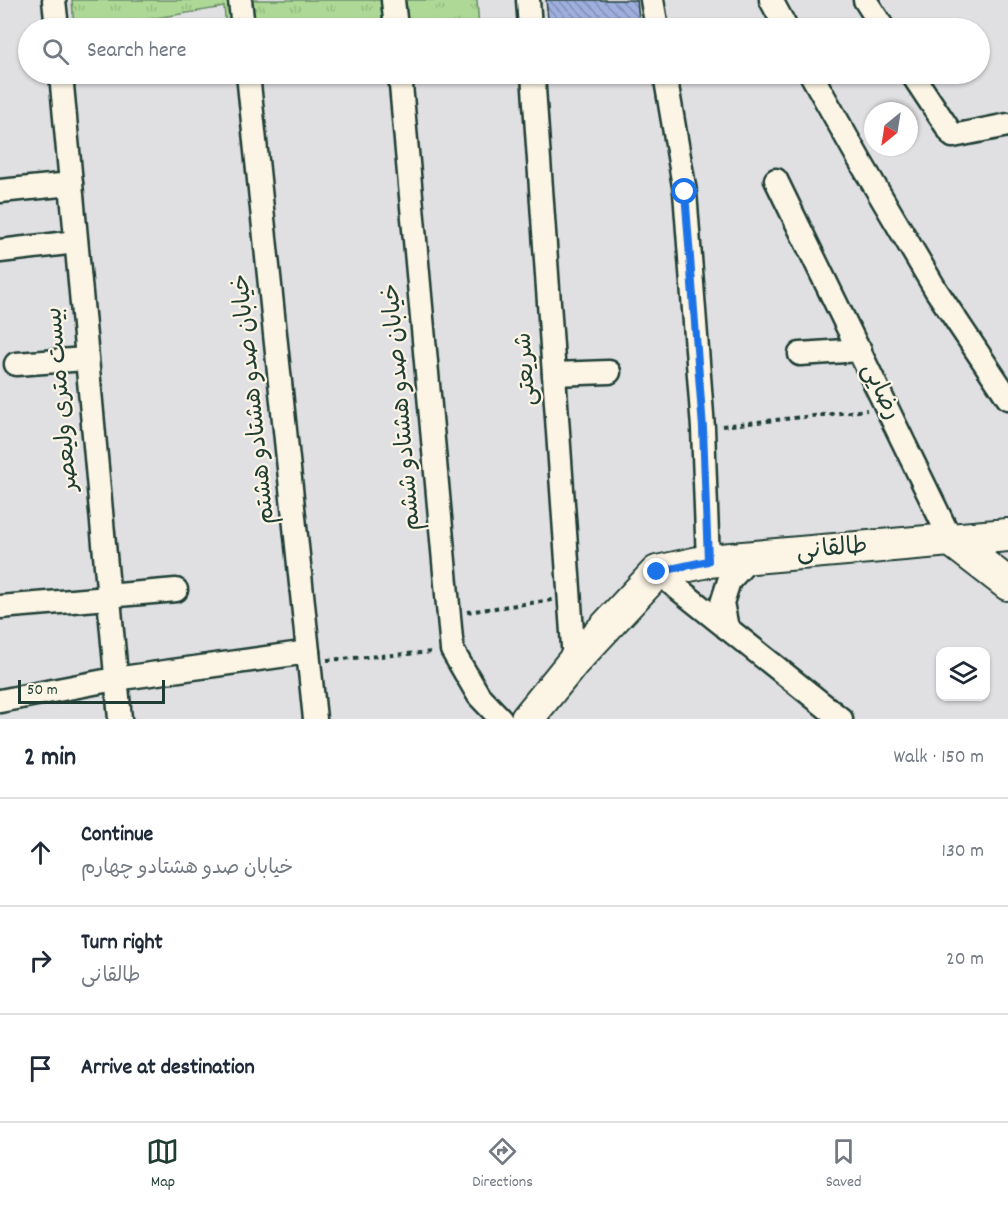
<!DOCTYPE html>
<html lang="en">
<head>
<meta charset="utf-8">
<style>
	body { margin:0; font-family:Dekko,"Playpen Sans Arabic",sans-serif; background:#f6f6f7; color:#1f2937 }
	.controls { position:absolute; right:18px; bottom:18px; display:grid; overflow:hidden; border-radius:12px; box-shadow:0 2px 4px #0004 }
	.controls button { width:54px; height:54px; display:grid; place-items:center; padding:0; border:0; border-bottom:2px solid #e0e1e3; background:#fff; color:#1f2937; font:30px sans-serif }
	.compass { position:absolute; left:864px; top:102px; width:54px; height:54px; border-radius:50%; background:#fff; box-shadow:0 2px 4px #0004; rotate:210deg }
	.scale { position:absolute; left:18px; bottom:15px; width:147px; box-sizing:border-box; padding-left:6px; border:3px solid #1f3d34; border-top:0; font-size:16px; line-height:21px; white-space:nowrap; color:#1f3d34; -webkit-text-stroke:4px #fcf5e5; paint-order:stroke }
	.stop { position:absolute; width:18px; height:18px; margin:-14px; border:4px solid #1a73e8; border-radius:50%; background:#fff }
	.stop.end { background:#1a73e8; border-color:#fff; box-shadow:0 2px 6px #0008 }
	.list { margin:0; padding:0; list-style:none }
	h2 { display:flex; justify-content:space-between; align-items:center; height:78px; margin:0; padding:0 24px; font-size:26px }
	h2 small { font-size:20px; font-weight:400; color:#747a83 }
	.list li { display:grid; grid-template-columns:39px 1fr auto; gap:18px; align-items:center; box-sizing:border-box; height:108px; padding:0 24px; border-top:2px solid #e0e1e3 }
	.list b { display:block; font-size:22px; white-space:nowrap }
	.list p { margin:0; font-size:20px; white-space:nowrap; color:#747a83 }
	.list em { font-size:20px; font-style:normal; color:#747a83 }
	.icon { flex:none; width:33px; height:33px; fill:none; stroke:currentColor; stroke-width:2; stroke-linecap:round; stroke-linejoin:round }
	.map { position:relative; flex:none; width:1008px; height:719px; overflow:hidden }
	.search { position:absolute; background:#fff; box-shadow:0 2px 4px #0004; left:18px; right:18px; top:18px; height:66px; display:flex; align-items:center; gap:15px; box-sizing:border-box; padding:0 21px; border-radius:33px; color:#747a83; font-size:22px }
	.sheet { height:402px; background:#fff }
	nav { display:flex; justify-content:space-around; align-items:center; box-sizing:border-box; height:84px; border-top:2px solid #e0e1e3; background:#fff; font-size:16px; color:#747a83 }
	nav a { display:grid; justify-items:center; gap:3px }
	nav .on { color:#1f3d34 }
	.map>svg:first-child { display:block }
	.park { fill:url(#park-tufts); stroke:#668a64; stroke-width:1.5 }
	.building { fill:url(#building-back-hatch); stroke:#1f3d34; stroke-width:1.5 }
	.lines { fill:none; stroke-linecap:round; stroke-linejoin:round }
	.street-casing { stroke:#1f3d34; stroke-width:27 }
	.secondary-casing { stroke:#1f3d34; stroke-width:36 }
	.path { stroke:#1f3d34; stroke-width:4; stroke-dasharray:4.5 4.5; stroke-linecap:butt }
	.street { stroke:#fcf5e5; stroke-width:22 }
	.secondary { stroke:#fcf5e5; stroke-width:32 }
	.route { stroke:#1a73e8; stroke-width:8 }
	.labels { text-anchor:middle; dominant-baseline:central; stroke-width:4.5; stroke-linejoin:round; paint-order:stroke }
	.street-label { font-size:24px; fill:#1f3d34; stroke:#fcf5e5 }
</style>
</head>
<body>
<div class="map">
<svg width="1008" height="719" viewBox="0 0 1008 719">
	<defs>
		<pattern id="park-tufts" width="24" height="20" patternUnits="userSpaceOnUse" patternTransform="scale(1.5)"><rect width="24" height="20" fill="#aed895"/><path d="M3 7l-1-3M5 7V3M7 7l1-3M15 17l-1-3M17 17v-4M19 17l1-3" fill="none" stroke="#95ba81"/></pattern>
		<pattern id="building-back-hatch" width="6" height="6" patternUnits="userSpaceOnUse" patternTransform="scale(1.5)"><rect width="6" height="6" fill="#9fb0df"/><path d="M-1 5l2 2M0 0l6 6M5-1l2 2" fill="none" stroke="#8190b6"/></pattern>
	</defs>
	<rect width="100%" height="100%" fill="#e0e0e3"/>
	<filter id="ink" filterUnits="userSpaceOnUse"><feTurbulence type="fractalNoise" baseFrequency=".0167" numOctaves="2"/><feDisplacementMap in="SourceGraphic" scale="12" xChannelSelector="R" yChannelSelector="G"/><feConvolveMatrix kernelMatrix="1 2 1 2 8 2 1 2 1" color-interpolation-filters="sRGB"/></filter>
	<g filter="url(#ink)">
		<path class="park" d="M 72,0 L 477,0 L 479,28 L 226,28 L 224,7 L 94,28 L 74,28 Z"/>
		<path class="building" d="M 546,0 L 637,0 L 639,19 L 577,28 L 549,28 Z"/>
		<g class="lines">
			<g class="street-casing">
				<g id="street">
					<path d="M 54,0 L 57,28"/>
					<path d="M 240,0 L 243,28"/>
					<path d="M 393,0 L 396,28"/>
					<path d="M 528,0 L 530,28"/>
					<path d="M 652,0 L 657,28"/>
					<path d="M 771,0 L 786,28"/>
					<path d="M 865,0 L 883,28"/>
					<path d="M 61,74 L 120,719"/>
					<path d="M 248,74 L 315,719"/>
					<path d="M 400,74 L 452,650 L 479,696 L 501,719"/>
					<path d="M 533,74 L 574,661"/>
					<path d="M 665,74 L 685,192 L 703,428 L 708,561"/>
					<path d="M 811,74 L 860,161 L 936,290 L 1008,398"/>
					<path d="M 912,74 L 953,136 L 1008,125"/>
					<path d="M 776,180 L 951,540"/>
					<path d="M 0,191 L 71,184"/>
					<path d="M 0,251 L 76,242"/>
					<path d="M 800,354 L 860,350"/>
					<path d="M 16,364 L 86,359"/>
					<path d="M 554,374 L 609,372"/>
					<path d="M 657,572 L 841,719"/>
					<path d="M 107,596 L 176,590"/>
					<path d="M 0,607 L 108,598"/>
					<path d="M 727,628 L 722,603 L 729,581 L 750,558"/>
					<path d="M 0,701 L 115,679 L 308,652"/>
				</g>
			</g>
			<g class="secondary-casing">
				<g id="secondary">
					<path d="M 951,540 L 1008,584"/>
					<path d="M 527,719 L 574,661 L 657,572 L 708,561 L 1008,535"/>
				</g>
			</g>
			<g class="path">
				<path d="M 722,426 L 867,410"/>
				<path d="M 467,612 L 552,600"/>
				<path d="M 327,660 L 433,652"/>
			</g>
			<use href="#street" class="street"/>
			<use href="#secondary" class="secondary"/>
		</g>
	</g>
	<g class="lines" filter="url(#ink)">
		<path class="route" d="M 657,572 L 708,561 L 703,428 L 685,192"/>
	</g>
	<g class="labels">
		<g class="street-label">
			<text transform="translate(527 369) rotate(-94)">شریعتی</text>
			<text transform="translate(880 392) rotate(64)">رضایی</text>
			<text transform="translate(63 399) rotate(-95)">بیست متری ولیعصر</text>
			<text transform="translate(255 399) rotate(-96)">خیابان صدو هشتادو هشتم</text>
			<text transform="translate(403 407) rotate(-95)">خیابان صدو هشتادو ششم</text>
			<text transform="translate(832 550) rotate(-5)">طالقانی</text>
		</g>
	</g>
</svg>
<div class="controls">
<button><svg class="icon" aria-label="layers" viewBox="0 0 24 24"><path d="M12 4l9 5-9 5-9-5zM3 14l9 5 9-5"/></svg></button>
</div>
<svg class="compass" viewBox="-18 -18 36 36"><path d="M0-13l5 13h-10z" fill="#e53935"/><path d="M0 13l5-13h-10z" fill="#747a83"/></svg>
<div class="scale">50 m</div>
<div class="stop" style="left:685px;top:192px"></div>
<div class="stop end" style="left:657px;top:572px"></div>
<div class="search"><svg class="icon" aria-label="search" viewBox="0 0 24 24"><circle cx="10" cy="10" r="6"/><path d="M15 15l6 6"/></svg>Search here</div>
</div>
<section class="sheet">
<h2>2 min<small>Walk · 150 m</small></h2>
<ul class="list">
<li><svg class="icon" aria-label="ahead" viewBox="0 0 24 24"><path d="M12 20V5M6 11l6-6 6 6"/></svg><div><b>Continue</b><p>خیابان صدو هشتادو چهارم</p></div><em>130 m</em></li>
<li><svg class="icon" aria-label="right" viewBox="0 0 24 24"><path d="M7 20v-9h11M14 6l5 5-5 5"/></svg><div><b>Turn right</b><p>طالقانی</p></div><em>20 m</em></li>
<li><svg class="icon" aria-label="arrive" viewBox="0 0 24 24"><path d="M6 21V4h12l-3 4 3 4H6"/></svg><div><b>Arrive at destination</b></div></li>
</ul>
</section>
<nav>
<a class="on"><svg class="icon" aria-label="map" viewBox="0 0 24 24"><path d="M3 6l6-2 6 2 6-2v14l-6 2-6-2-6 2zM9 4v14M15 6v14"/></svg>Map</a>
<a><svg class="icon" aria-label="directions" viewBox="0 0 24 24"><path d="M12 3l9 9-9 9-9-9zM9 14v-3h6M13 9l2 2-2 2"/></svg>Directions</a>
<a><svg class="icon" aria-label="saved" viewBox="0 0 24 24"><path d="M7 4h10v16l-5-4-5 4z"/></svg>Saved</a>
</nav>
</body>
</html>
